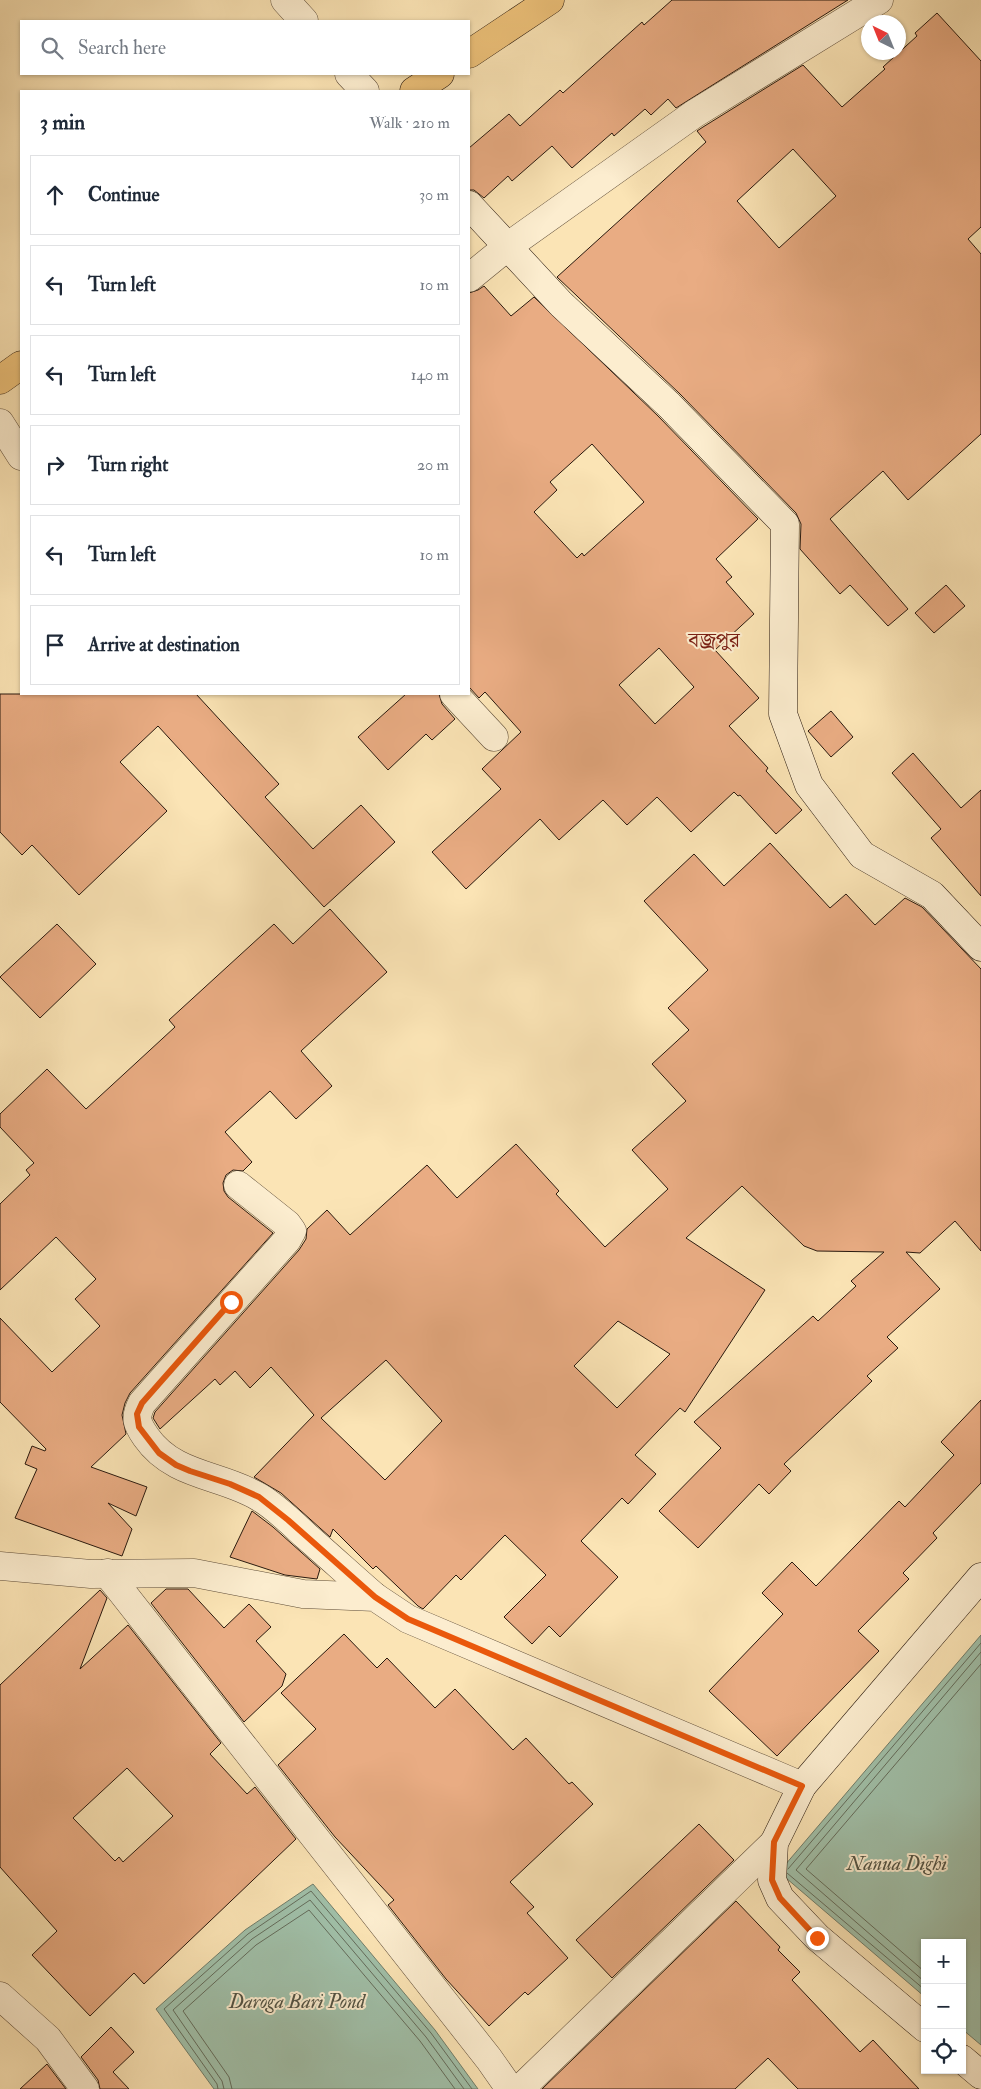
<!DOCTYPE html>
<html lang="en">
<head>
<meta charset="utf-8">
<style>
	body { margin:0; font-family:"IM FELL Double Pica","Noto Serif Bengali",serif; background:#f2f2f3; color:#1f2937 }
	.controls { position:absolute; right:15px; bottom:15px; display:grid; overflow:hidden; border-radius:0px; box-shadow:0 1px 4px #0004 }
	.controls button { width:45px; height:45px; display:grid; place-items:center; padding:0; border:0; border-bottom:1px solid #e0e1e3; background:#fff; color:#1f2937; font:25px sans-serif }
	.compass { position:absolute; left:861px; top:15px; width:45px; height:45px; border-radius:50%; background:#fff; box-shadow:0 1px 4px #0004; rotate:317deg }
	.stop { position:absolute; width:15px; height:15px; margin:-11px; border:4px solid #ea580c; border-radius:50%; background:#fff }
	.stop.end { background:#ea580c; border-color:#fff; box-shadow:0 1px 5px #0008 }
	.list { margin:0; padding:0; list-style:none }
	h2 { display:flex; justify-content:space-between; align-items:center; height:65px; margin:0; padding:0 20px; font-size:21px }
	h2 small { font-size:16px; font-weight:400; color:#747a83 }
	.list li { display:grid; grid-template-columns:32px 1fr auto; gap:15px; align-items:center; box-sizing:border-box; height:80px; margin:0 10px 10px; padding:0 10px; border:1px solid #e0e1e3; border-radius:0px }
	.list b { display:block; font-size:19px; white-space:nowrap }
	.list em { font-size:16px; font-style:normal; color:#747a83 }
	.icon { flex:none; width:28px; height:28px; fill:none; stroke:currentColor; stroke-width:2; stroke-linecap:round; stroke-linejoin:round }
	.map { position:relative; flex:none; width:981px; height:2089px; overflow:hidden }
	.search { position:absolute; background:#fff; box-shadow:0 1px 4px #0004; left:20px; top:20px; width:450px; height:55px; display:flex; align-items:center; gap:12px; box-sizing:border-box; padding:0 18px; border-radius:0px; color:#747a83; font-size:19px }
	.panel { position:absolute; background:#fff; box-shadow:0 1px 4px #0004; left:20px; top:90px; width:450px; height:605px; border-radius:0px }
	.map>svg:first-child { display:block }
	.water { fill:#a0bfa8; stroke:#707d6a }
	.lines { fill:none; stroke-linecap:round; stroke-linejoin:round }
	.shore { stroke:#646c5b; stroke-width:1 }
	.building { fill:#e9ac83; stroke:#29190e; fill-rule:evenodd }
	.street-casing { stroke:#5e4c38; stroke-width:29 }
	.secondary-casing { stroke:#29190e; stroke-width:29 }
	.highway-casing { stroke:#29190e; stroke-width:29 }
	.street { stroke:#fcedcf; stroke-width:28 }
	.secondary { stroke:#fcedcf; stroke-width:28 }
	.highway { stroke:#eec27a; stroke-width:28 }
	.route { stroke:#ea580c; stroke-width:6 }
	.labels { text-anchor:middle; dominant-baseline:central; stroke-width:4; stroke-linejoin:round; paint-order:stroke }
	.water-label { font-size:20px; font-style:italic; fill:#535344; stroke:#fcedcf }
	.quarter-label { font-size:21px; fill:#7a1f14; stroke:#fcedcf }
</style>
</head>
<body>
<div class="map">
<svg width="981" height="2089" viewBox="0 0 981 2089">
	<rect width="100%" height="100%" fill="#fbe4b5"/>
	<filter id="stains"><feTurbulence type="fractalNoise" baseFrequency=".004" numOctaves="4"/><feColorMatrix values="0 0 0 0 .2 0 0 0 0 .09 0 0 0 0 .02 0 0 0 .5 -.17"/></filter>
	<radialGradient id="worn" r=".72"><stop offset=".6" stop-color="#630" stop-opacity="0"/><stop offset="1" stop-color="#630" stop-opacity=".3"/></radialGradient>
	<g class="water">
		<path d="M 981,1635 L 981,2045 L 962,2029 L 962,1943 L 925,1943 L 925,1997 L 779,1872 Z"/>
		<path d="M 313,1884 L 435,2030 L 478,2089 L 214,2089 L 156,2009 L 245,1930 Z"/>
	</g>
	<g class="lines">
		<g class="shore">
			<path d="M 788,1869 L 981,1643"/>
			<path d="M 787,1873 L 925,1990"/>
			<path d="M 925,1972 L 806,1869 L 981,1664"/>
			<path d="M 925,1982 L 796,1870 L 981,1652"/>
			<path d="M 218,2089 L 217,2084 L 164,2009 L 248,1934 L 311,1891 L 431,2033 L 472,2089"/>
			<path d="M 224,2089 L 222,2081 L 173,2010 L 252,1939 L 310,1900 L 426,2037 L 464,2089"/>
			<path d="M 232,2089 L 229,2077 L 183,2011 L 256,1945 L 309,1910 L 420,2041 L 455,2089"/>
		</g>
	</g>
	<g class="building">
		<path d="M 672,0 L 848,0 L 676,108 L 668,99 L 651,115 L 645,109 L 614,136 L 612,133 L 572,168 L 552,146 L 512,181 L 508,176 L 484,198 L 474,190 L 469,190 L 469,148 L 509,114 L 520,126 L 560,90 L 563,93 L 642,22 L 644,25 Z"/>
		<path d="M 937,13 L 981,61 L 981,227 L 968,239 L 981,254 L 981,434 L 908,500 L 883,471 L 830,519 L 908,609 L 888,626 L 850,585 L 840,594 L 800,549 L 801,524 L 796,513 L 680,394 L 557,277 L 706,142 L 697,131 L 703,127 L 803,65 L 842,107 L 885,69 L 883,67 L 917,36 L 915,33 ZM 793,149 L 836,196 L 779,248 L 737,201 Z"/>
		<path d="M 484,286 L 511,316 L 534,297 L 658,416 L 758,519 L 716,559 L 732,577 L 726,582 L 754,614 L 715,650 L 759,698 L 729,726 L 768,768 L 766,771 L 802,810 L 776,834 L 740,795 L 738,796 L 734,792 L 691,832 L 657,797 L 627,825 L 603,800 L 559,840 L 540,819 L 466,889 L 432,852 L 501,789 L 482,769 L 521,732 L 485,692 L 479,698 L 469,687 L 469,293 L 478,290 ZM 592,444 L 644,502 L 584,556 L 582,553 L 577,558 L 534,512 L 557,490 L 550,482 ZM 659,648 L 694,687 L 655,724 L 619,685 Z"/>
		<path d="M 946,585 L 965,606 L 934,633 L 915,613 Z"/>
		<path d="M 0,694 L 196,694 L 279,784 L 265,797 L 313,849 L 361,805 L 395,842 L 324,907 L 158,726 L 120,762 L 167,811 L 79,895 L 32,845 L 22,855 L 0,832 Z"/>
		<path d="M 406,694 L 439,694 L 442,704 L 455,719 L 432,740 L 426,734 L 388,770 L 358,737 Z"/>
		<path d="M 831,711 L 853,737 L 831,757 L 808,731 Z"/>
		<path d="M 913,753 L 961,808 L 981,790 L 981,896 L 931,838 L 941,829 L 892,773 Z"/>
		<path d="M 770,843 L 830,908 L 846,894 L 875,925 L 905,898 L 922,907 L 981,969 L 981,1251 L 955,1221 L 920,1253 L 906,1252 L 940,1289 L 887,1337 L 898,1348 L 867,1376 L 872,1381 L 784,1464 L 791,1471 L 769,1494 L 759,1484 L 698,1548 L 659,1511 L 721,1448 L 694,1422 L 813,1316 L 818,1321 L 856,1286 L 851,1281 L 884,1252 L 817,1251 L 804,1246 L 742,1186 L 686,1238 L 765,1290 L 685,1412 L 680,1408 L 635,1455 L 656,1474 L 628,1504 L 622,1498 L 581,1541 L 618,1577 L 560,1637 L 549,1626 L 532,1644 L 504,1617 L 546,1575 L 505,1535 L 461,1580 L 456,1575 L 423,1609 L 418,1606 L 376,1566 L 373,1569 L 333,1529 L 330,1537 L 281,1493 L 254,1477 L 314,1415 L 271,1367 L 250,1388 L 235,1371 L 220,1385 L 215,1379 L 160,1429 L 153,1418 L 155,1412 L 299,1250 L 306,1239 L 307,1229 L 327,1210 L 350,1235 L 427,1165 L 457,1198 L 516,1144 L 559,1191 L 556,1194 L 605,1247 L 668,1189 L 632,1150 L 686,1101 L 652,1064 L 689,1030 L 668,1008 L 708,970 L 644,901 L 694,854 L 724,886 ZM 618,1321 L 670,1354 L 617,1408 L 574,1366 ZM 386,1360 L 442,1421 L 385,1480 L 321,1418 Z"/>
		<path d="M 330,909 L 387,972 L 301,1051 L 332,1086 L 296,1119 L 270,1091 L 225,1132 L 252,1162 L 243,1171 L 233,1170 L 226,1175 L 223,1183 L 224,1191 L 228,1197 L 273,1233 L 130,1393 L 125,1403 L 122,1415 L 126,1434 L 91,1467 L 147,1487 L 136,1516 L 108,1503 L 132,1529 L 122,1556 L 15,1518 L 37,1469 L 25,1464 L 32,1446 L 45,1451 L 46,1449 L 0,1402 L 0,1318 L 52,1372 L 100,1326 L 75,1299 L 96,1279 L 56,1237 L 0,1290 L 0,1204 L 30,1175 L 26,1170 L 34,1163 L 0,1127 L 0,1114 L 47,1069 L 86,1109 L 175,1027 L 169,1020 L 274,924 L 293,944 Z"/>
		<path d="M 57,924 L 96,964 L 40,1018 L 0,977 Z"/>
		<path d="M 981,1400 L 981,1483 L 933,1533 L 937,1538 L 903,1573 L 909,1579 L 858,1631 L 879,1651 L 777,1756 L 709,1691 L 783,1614 L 762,1593 L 792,1562 L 816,1586 L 899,1501 L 905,1507 L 954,1455 L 941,1442 Z"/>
		<path d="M 252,1511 L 273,1527 L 320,1569 L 317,1579 L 285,1575 L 230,1557 Z"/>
		<path d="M 166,1589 L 188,1589 L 224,1628 L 249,1604 L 271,1627 L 256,1641 L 286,1674 L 282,1686 L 244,1722 L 151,1603 Z"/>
		<path d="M 100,1590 L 107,1598 L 80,1669 L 128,1625 L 221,1743 L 210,1754 L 247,1794 L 255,1787 L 296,1839 L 144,1984 L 134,1973 L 90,2016 L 32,1955 L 57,1931 L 0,1867 L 0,1685 ZM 127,1768 L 173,1816 L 123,1862 L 119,1857 L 115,1861 L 73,1818 Z"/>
		<path d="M 344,1634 L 377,1668 L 387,1658 L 435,1708 L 455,1689 L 513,1750 L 526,1738 L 569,1784 L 572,1782 L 593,1804 L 510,1882 L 534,1907 L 527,1913 L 568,1958 L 528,1995 L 525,1992 L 489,2026 L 446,1979 L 388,1905 L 394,1900 L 335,1837 L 278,1765 L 316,1729 L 281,1693 Z"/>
		<path d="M 699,1824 L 734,1860 L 612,1978 L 576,1940 Z"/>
		<path d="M 736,1901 L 780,1947 L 778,1950 L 800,1972 L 792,1980 L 860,2052 L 873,2040 L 919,2089 L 798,2089 L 768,2058 L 735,2089 L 542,2089 Z"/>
		<path d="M 111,2027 L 134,2052 L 113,2072 L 129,2089 L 100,2089 L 98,2080 L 81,2057 Z"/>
		<path d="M 47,2064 L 66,2089 L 20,2089 Z"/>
	</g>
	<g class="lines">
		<g class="street-casing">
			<g id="street">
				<path d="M 285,0 L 304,21"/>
				<path d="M 349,74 L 365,91"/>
				<path d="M 469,278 L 507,247 L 694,114 L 879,0"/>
				<path d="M 0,423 L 21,456"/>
				<path d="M 454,694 L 494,737"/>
				<path d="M 238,1185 L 287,1224 L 292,1231 L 287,1240 L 142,1403 C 134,1418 137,1424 146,1437 C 174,1477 221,1474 259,1497 C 276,1507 292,1523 306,1536 C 329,1556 352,1577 375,1597"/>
				<path d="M 0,1566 L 91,1574 L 194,1573 L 303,1594 L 375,1597 L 408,1619 L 802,1786"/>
				<path d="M 107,1573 L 489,2059 L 510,2089"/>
				<path d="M 0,1996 L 48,2039 L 85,2089"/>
				<path d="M 520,2089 L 774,1843"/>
			</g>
		</g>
		<g class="secondary-casing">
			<g id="secondary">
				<path d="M 469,205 L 561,304 L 669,405 L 785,524 L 783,714 L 809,785 L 862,855 L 932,895 L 981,947"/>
				<path d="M 925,2028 L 817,1937 L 780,1898 L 772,1880 L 774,1843 L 802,1786 L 981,1577"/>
				<path d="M 962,2059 L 981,2075"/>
			</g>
		</g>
		<g class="highway-casing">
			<g id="highway">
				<path d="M 469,54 L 550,0"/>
				<path d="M 414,91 L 440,74"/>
				<path d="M 0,380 L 21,365"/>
			</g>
		</g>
		<use href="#street" class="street"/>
		<use href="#secondary" class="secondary"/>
		<use href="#highway" class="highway"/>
	</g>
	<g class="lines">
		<path class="route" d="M 231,1302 L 142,1403 L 137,1414 L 139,1427 L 159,1453 L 176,1465 L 190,1471 L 230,1484 L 259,1497 L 288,1520 L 375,1597 L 408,1619 L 802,1786 L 774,1842 L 772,1880 L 780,1898 L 817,1938"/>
	</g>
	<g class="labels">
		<g class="water-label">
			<text x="897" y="1863">Nanua Dighi</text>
			<text x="297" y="2001">Daroga Bari Pond</text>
		</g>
		<g class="quarter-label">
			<text x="714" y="640">বজ্রপুর</text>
		</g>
	</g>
	<rect width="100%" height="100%" filter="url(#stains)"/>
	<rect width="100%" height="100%" fill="url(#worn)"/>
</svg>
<div class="controls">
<button>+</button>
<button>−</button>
<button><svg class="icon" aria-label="locate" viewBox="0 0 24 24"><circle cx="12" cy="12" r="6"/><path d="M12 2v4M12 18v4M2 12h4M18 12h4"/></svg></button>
</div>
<svg class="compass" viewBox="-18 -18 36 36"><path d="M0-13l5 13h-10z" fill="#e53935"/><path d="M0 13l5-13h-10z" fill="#747a83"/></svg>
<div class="stop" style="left:231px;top:1302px"></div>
<div class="stop end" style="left:817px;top:1938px"></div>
<div class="search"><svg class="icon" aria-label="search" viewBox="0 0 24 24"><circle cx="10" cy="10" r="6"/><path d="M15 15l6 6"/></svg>Search here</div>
<section class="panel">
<h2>3 min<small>Walk · 210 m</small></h2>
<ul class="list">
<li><svg class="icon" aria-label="ahead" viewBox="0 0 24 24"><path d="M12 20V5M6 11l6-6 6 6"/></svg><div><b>Continue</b></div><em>30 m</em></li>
<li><svg class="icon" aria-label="left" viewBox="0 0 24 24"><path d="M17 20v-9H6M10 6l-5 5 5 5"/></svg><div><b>Turn left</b></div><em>10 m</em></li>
<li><svg class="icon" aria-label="left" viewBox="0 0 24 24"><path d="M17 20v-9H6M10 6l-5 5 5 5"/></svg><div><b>Turn left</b></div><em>140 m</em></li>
<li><svg class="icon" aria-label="right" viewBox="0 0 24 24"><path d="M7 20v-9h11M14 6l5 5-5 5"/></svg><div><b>Turn right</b></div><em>20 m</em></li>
<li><svg class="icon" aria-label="left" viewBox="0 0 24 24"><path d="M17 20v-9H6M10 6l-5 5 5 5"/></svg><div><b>Turn left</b></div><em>10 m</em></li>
<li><svg class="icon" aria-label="arrive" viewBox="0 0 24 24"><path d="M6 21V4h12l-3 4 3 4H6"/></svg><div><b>Arrive at destination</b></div></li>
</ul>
</section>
</div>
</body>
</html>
